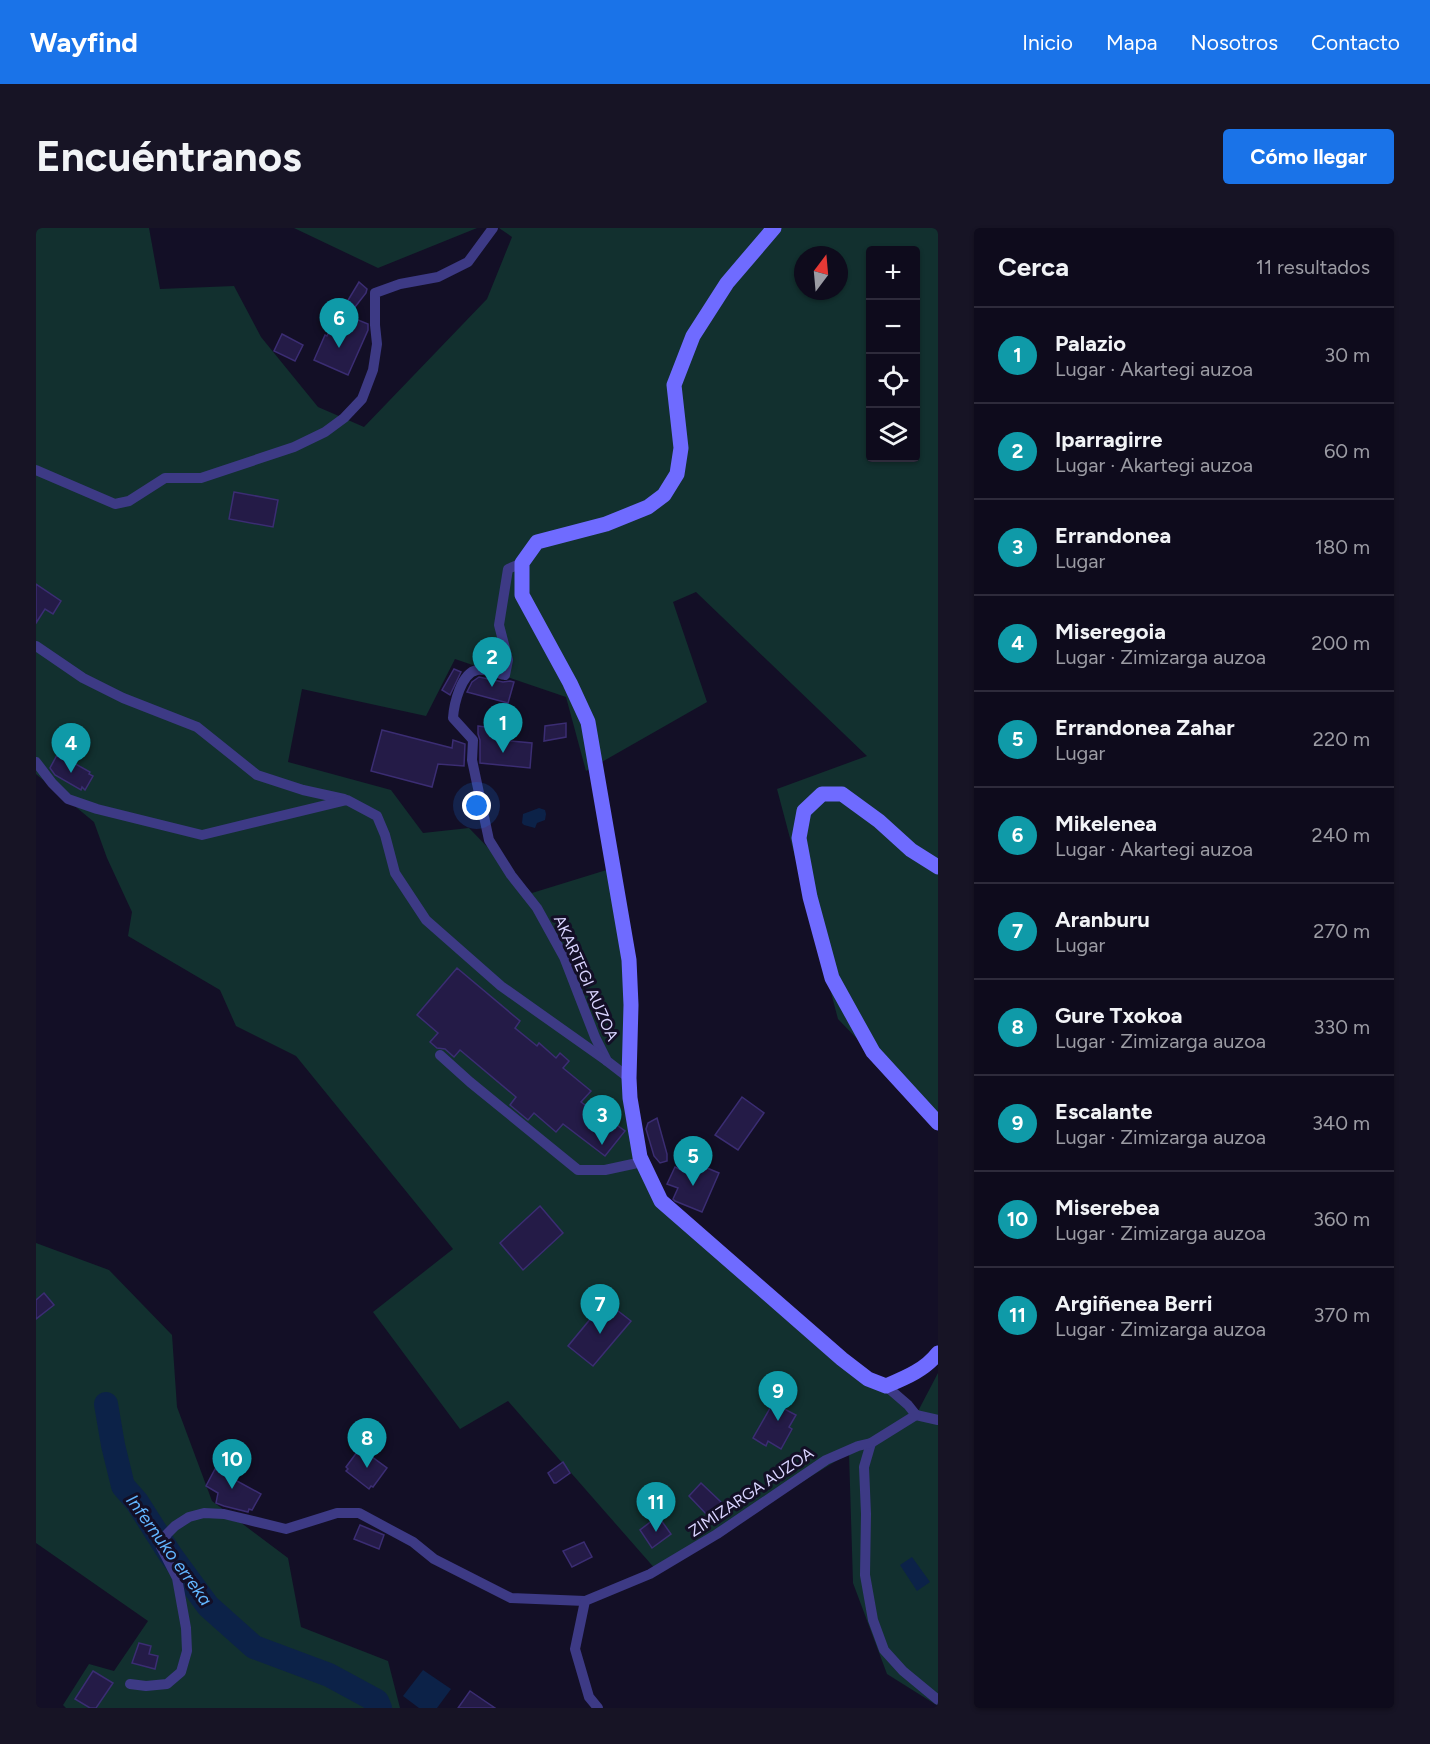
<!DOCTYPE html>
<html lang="es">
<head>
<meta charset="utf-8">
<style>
	body { margin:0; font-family:Figtree,sans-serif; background:#171425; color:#f1f3f6 }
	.controls { position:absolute; right:18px; top:18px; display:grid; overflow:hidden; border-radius:6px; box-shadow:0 2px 4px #0004 }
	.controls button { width:54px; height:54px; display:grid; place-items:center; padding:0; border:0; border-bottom:2px solid #2e2b3b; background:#0e0b1c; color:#f1f3f6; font:30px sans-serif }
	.compass { position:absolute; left:758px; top:18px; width:54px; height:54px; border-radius:50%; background:#0e0b1c; box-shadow:0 2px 4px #0004; rotate:16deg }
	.you { position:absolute; left:441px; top:578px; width:21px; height:21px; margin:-15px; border:4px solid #fff; border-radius:50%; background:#1a73e8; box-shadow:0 0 0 9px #1a73e833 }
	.badge { display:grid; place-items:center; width:39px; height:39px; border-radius:50%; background:#1a73e8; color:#fff; font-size:20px; font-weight:700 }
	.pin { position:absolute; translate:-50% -50px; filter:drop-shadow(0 2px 3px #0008) }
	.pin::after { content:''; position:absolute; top:32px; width:21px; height:18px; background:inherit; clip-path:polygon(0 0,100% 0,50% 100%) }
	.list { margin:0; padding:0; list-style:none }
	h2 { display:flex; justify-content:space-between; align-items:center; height:78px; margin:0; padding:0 24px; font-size:26px }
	h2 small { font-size:20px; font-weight:400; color:#9b9ba3 }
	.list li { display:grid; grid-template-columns:39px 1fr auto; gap:18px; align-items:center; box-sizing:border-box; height:96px; padding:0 24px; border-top:2px solid #2e2b3b }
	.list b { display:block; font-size:22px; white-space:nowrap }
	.list p { margin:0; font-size:20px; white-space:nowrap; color:#9b9ba3 }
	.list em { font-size:20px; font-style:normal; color:#9b9ba3 }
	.icon { flex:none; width:33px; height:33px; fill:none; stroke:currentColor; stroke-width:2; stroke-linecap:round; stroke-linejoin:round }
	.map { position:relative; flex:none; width:902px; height:1480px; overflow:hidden; border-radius:6px }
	header { display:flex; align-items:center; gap:36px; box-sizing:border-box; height:84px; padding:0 30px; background:#1a73e8; color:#fff }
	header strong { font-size:28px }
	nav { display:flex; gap:33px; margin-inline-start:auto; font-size:21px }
	.intro { display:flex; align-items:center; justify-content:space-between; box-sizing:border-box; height:144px; padding:0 36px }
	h1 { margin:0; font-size:42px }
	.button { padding:15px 27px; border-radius:6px; background:#1a73e8; color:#fff; font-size:21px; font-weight:700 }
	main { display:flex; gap:36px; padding:0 36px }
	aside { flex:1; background:#0e0b1c; border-radius:6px; box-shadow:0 2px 4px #0004 }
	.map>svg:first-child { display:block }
	.green { fill:#12302f; fill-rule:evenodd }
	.water { fill:#0c2248 }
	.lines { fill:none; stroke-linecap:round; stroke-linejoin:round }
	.river { stroke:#0c2248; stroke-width:24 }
	.building { fill:#241b47; stroke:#3b2d73; stroke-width:1.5 }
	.street { stroke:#3d3a85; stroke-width:10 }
	.secondary { stroke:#6f6bff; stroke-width:15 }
	.labels { text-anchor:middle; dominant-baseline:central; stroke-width:6; stroke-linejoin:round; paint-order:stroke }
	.street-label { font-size:16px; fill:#d9d4ff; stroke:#130f26 }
	.water-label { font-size:18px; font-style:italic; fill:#62b6ff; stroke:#130f26 }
</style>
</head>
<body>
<header>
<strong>Wayfind</strong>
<nav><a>Inicio</a><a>Mapa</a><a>Nosotros</a><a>Contacto</a></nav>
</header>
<div class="intro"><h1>Encuéntranos</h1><a class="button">Cómo llegar</a></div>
<main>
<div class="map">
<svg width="902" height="1480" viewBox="0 0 902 1480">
	<rect width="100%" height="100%" fill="#130f26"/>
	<g class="green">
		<path d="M 0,0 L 113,0 L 124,61 L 198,58 L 225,109 L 282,179 L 328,199 L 451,71 L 476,9 L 463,0 L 902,0 L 902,895 L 802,791 L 741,561 L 831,528 L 660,364 L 637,374 L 671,474 L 550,543 L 530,469 L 419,431 L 390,488 L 266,461 L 252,534 L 355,562 L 387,605 L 433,600 L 496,665 L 577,640 L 608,951 L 880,1187 L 902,1145 L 902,1478 L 851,1446 L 817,1355 L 813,1225 L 621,1343 L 472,1173 L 424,1201 L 337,1084 L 417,1021 L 260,828 L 200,798 L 184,762 L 92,708 L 96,684 L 71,630 L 58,594 L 0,546 ZM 834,22 L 880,22 L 880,230 L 834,230 ZM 767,27 L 803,27 L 803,63 L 767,63 Z"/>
		<path d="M 258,0 L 441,0 L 342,40 Z"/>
		<path d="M 0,1015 L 73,1042 L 136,1107 L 141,1179 L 176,1273 L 252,1330 L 265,1399 L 352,1433 L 364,1480 L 30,1480 L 27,1477 L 53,1436 L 78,1443 L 112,1393 L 0,1315 Z"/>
	</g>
	<g class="water">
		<path d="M 503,580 L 509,582 L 510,586 L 509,592 L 501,595 L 499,600 L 488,597 L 486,595 L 487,586 Z"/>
		<path d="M 876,1329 L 894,1354 L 881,1363 L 864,1337 Z"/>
		<path d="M 387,1442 L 415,1461 L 401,1480 L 383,1480 L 367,1468 Z"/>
	</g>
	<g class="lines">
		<path class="river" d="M 70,1176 L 77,1217 L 87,1258 L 101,1274 L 134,1326 L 172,1378 L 218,1419 L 293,1447 L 341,1473 L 344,1480"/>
	</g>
	<g class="building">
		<path d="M 323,54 L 331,61 L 330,65 L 312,88 L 332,96 L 332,102 L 312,147 L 278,132 L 289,107 L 291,108 L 303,83 L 305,84 Z"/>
		<path d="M 246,106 L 267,117 L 259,133 L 238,123 Z"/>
		<path d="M 198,264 L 242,272 L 237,299 L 193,291 Z"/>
		<path d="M 0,356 L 25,373 L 17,386 L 9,381 L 0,395 Z"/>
		<path d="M 418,441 L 425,444 L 414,467 L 406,462 Z"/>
		<path d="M 443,449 L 467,454 L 474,453 L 478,454 L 472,475 L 431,464 L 436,454 Z"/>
		<path d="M 530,495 L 530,509 L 508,513 L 509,498 Z"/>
		<path d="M 442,498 L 464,501 L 463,512 L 496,515 L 494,540 L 444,535 L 444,512 L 442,506 Z"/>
		<path d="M 346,502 L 416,520 L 417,512 L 429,516 L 428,538 L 402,536 L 396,559 L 335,543 Z"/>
		<path d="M 21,527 L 26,530 L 27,529 L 54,544 L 53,546 L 57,548 L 49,562 L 46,559 L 45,562 L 19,547 L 14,540 Z"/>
		<path d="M 421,740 L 484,793 L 479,800 L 501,818 L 503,815 L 520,830 L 524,825 L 533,833 L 527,840 L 555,863 L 545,874 L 569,892 L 571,890 L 589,903 L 569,928 L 527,896 L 520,904 L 498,885 L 492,892 L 474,877 L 480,869 L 424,822 L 418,829 L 409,821 L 401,820 L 394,814 L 402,805 L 381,787 Z"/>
		<path d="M 706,869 L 728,885 L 702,922 L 679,907 Z"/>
		<path d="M 621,890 L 631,926 L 631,933 L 624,935 L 618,928 L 610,901 L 612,895 Z"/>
		<path d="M 654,933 L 683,945 L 666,984 L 639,973 L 637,971 L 642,960 L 631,956 L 639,939 L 649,944 Z"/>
		<path d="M 504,978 L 527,1005 L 487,1042 L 464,1015 Z"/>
		<path d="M 8,1065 L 18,1077 L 0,1091 L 0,1072 Z"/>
		<path d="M 577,1079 L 595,1093 L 557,1138 L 532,1118 L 561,1083 L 567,1090 Z"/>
		<path d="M 737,1175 L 760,1187 L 753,1199 L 756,1201 L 745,1221 L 732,1213 L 730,1218 L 717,1210 Z"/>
		<path d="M 324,1220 L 351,1240 L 337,1259 L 335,1258 L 333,1261 L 310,1243 L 312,1241 L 310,1239 Z"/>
		<path d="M 527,1234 L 534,1245 L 520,1255 L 518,1255 L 512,1245 Z"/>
		<path d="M 179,1241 L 225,1266 L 216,1282 L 213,1281 L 212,1284 L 188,1278 L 180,1275 L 182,1265 L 170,1258 Z"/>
		<path d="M 665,1255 L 685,1274 L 672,1288 L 653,1268 Z"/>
		<path d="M 622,1288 L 635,1306 L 616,1320 L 604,1302 Z"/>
		<path d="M 324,1297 L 348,1307 L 343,1321 L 318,1311 Z"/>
		<path d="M 548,1314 L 556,1329 L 536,1339 L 527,1323 Z"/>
		<path d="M 103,1415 L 115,1418 L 113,1426 L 122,1428 L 119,1441 L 96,1435 Z"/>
		<path d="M 57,1443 L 77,1455 L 60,1480 L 54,1480 L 39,1471 Z"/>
		<path d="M 434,1463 L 459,1480 L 422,1480 Z"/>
	</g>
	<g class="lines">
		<g class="street">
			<path d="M 0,242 L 79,276 L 93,273 L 129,250 L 165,250 L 258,219 L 289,204 L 308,190 L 326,171 L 337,142 L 341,116 L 339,97 L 339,65 L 364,56 L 402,49 L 432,34 L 457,0"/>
			<path d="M 486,335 L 472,341 L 463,397 L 472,432 L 469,447 C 461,445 450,441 441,442 C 425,445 418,476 417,490 L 437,512 L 436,532 L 453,612 L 475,647 L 501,680 L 528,729 L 559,809 L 571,833 L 593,850"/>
			<path d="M 0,418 L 47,450 L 87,470 L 161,499 L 221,547 L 267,562 L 308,571"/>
			<path d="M 0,534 L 16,555 L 32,571 L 61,581 L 166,607 L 311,572 L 341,588 L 349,607 L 359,645 L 390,692 L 465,758 L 571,833"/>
			<path d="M 404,827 L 434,854 L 542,942 L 569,942 L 606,934"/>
			<path d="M 880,1187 L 902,1192"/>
			<path d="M 835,1215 L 828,1239 L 830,1286 L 829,1347 L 837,1392 L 848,1422 L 867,1443 L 902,1472"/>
			<path d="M 94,1456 L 110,1458 L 131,1456 L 145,1444 L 151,1423 L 150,1400 L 141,1350 L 125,1319 L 131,1306 L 139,1298 L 153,1289 L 168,1285 L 188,1286 L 250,1301 L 301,1285 L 323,1285 L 377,1314 L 398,1331 L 475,1370 L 549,1373"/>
			<path d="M 562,1480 L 553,1469 L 539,1421 L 549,1373 L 614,1346 L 681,1306 L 790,1232 L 822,1218 L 835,1215 L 880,1187 L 872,1177 L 850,1158"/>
		</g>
		<g class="secondary">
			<path d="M 738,0 L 691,55 L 657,108 L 638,157 L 645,220 L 641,246 L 628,267 L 612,279 L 570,296 L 501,314 L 486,335 L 486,367 L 534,455 L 552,494 L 593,732 L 595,777 L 593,850 L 594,870 L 604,929 L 625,973 L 806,1131 L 832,1151 L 850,1158 C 869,1150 889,1142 902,1125"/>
			<path d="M 902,639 L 875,622 L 843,593 L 806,566 L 786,566 L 768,583 L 763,610 L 774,669 L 796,750 L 837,824 L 902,895"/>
		</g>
	</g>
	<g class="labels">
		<g class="street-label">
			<text transform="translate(550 750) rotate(66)">AKARTEGI AUZOA</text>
			<text transform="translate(715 1264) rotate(-34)">ZIMIZARGA AUZOA</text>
		</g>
		<g class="water-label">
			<text transform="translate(133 1322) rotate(54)">Infernuko erreka</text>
		</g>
	</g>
</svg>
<div class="controls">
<button>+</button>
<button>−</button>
<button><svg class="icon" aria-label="locate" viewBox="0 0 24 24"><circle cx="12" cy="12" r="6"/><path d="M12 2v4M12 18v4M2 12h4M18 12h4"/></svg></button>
<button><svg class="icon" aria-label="layers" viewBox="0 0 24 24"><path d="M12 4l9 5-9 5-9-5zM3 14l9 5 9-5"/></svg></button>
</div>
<svg class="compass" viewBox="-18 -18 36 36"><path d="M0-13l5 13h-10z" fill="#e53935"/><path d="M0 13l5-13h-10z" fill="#9b9ba3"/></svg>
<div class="you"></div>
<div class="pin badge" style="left:467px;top:525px;background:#0f9aa8">1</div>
<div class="pin badge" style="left:456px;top:459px;background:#0f9aa8">2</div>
<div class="pin badge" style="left:566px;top:917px;background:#0f9aa8">3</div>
<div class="pin badge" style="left:35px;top:545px;background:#0f9aa8">4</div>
<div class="pin badge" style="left:657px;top:958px;background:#0f9aa8">5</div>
<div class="pin badge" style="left:303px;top:120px;background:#0f9aa8">6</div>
<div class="pin badge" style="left:564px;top:1106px;background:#0f9aa8">7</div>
<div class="pin badge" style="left:331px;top:1240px;background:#0f9aa8">8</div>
<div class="pin badge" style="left:742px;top:1193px;background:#0f9aa8">9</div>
<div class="pin badge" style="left:196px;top:1261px;background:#0f9aa8">10</div>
<div class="pin badge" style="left:620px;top:1304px;background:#0f9aa8">11</div>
</div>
<aside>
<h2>Cerca<small>11 resultados</small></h2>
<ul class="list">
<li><span class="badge" style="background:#0f9aa8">1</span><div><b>Palazio</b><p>Lugar · Akartegi auzoa</p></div><em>30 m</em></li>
<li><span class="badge" style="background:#0f9aa8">2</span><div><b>Iparragirre</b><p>Lugar · Akartegi auzoa</p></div><em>60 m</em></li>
<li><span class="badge" style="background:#0f9aa8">3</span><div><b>Errandonea</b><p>Lugar</p></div><em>180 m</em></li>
<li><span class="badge" style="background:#0f9aa8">4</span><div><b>Miseregoia</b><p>Lugar · Zimizarga auzoa</p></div><em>200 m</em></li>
<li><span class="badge" style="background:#0f9aa8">5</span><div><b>Errandonea Zahar</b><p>Lugar</p></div><em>220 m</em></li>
<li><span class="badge" style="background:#0f9aa8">6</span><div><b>Mikelenea</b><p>Lugar · Akartegi auzoa</p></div><em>240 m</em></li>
<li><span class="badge" style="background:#0f9aa8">7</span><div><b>Aranburu</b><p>Lugar</p></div><em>270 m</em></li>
<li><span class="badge" style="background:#0f9aa8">8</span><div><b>Gure Txokoa</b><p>Lugar · Zimizarga auzoa</p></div><em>330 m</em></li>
<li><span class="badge" style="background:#0f9aa8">9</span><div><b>Escalante</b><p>Lugar · Zimizarga auzoa</p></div><em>340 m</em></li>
<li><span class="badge" style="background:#0f9aa8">10</span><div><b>Miserebea</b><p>Lugar · Zimizarga auzoa</p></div><em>360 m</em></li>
<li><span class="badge" style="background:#0f9aa8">11</span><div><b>Argiñenea Berri</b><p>Lugar · Zimizarga auzoa</p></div><em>370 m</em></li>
</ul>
</aside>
</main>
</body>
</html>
